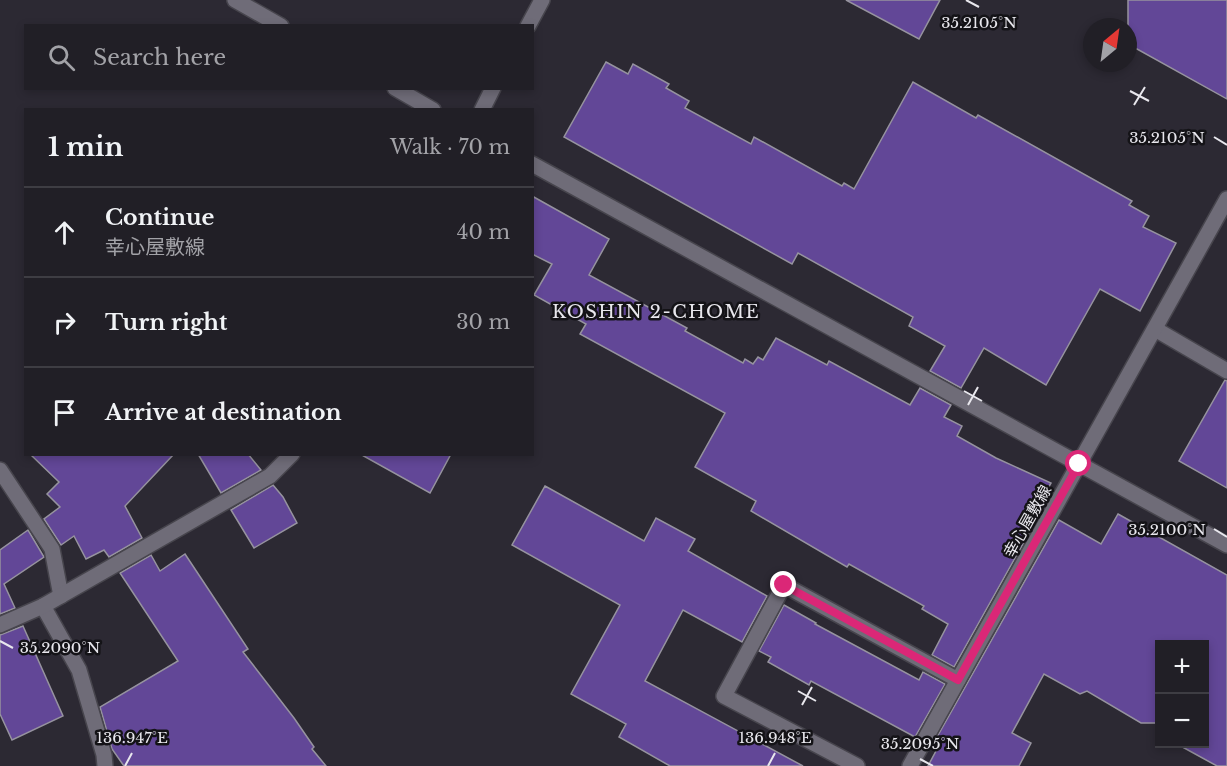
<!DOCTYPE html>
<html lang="en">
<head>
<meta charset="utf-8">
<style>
	body { margin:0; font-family:"Libre Baskerville","Noto Sans JP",serif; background:#2d2c32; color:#f1f3f6 }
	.controls { position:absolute; right:18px; bottom:18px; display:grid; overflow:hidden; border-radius:0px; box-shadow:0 3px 9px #0003 }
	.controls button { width:54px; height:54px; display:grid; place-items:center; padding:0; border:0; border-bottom:2px solid #3e3d43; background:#211f26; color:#f1f3f6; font:30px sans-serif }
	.compass { position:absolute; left:1083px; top:18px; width:54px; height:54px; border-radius:50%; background:#211f26; box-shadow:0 3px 9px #0003; rotate:29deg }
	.stop { position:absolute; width:18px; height:18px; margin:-14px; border:4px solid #db2777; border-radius:50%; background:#fff }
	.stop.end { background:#db2777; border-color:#fff; box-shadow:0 2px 6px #0008 }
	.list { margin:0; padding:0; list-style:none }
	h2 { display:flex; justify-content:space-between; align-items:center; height:78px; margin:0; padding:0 24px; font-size:26px }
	h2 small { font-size:20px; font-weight:400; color:#a2a2a7 }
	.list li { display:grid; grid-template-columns:39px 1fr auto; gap:18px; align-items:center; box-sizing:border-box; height:90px; padding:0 24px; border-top:2px solid #3e3d43 }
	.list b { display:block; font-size:22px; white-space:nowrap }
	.list p { margin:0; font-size:20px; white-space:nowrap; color:#a2a2a7 }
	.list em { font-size:20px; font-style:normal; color:#a2a2a7 }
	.icon { flex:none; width:33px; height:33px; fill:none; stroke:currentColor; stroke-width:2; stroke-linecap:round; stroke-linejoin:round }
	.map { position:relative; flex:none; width:1227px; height:766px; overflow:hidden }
	.search { position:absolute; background:#211f26; box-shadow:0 3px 9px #0003; left:24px; top:24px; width:510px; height:66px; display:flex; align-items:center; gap:15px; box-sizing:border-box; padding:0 21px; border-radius:0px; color:#a2a2a7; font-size:22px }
	.panel { position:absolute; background:#211f26; box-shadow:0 3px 9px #0003; left:24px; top:108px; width:510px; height:348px; border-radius:0px }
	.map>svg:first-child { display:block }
	.building { fill:#624797; stroke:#96939f; stroke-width:1.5 }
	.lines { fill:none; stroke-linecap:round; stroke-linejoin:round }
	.lane-casing { stroke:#47454d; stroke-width:18 }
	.street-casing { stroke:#47454d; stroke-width:18 }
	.lane { stroke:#6f6c78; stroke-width:15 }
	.street { stroke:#6f6c78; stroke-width:15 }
	.route { stroke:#db2777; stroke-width:8 }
	.ticks { fill:none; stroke:#e8e7ed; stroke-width:2 }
	.labels { text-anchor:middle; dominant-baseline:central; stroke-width:5; stroke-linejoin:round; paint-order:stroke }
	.street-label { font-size:16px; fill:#e8e7ed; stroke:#141317 }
	.neighbourhood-label { font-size:18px; letter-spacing:1.5px; fill:#e8e7ed; stroke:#141317 }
	.ticks-label { font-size:15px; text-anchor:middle; fill:#e8e7ed; stroke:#141317; stroke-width:5; stroke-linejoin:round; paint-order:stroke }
</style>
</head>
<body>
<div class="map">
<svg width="1227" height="766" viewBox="0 0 1227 766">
	<rect width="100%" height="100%" fill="#2c2933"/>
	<g class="building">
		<path d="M 846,0 L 940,0 L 919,39 Z"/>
		<path d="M 1128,0 L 1227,0 L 1227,99 L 1128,44 Z"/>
		<path d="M 606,62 L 628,74 L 633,64 L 669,84 L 666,88 L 689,101 L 685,108 L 751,144 L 754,137 L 842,186 L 844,183 L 854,189 L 913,82 L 976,118 L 978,115 L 1132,201 L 1129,205 L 1149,216 L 1143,227 L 1176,243 L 1140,311 L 1100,289 L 1046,385 L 984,348 L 961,388 L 930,371 L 945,346 L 909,326 L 913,317 L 798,253 L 792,264 L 564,137 Z"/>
		<path d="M 532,196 L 609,239 L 589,275 L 687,328 L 685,331 L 743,363 L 745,359 L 753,364 L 758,357 L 763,360 L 776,338 L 827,365 L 829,361 L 910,405 L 920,388 L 951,405 L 944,417 L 962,426 L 957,436 L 996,458 L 1051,483 L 1037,507 L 1042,510 L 954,667 L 932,655 L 948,624 L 922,609 L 924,606 L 849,564 L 847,567 L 751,511 L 756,501 L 695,467 L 725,413 L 580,334 L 586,324 L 534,295 L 552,264 L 532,254 Z"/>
		<path d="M 1225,380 L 1227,381 L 1227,488 L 1179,461 Z"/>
		<path d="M 30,454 L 174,454 L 125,506 L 142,538 L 109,557 L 104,550 L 86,559 L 74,536 L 61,545 L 44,519 L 60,507 L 47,494 L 59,482 Z"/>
		<path d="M 198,454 L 248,454 L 261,470 L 221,493 Z"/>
		<path d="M 360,454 L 451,454 L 430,493 Z"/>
		<path d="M 273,485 L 283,497 L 297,523 L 254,548 L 231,510 Z"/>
		<path d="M 545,486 L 644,541 L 656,518 L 695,539 L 688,551 L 767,596 L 742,642 L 683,610 L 645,681 L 803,766 L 670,766 L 619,737 L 626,724 L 571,694 L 620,605 L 512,545 Z"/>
		<path d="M 1118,514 L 1227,575 L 1227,766 L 1217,766 L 1177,744 L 1204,744 L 1204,645 L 1160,645 L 1160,723 L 1141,723 L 1087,691 L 1080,694 L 1044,674 L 1012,733 L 1031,743 L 1019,766 L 928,766 L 937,749 L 932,746 L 1059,520 L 1101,544 Z"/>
		<path d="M 28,530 L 44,557 L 4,584 L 15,608 L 0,614 L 0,550 Z"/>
		<path d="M 185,554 L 248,649 L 243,652 L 294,718 L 314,747 L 312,749 L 326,766 L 124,766 L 112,749 L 100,707 L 178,661 L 120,573 L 151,555 L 160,571 Z"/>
		<path d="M 784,605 L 816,623 L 815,624 L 919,680 L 923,672 L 945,684 L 915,737 L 811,681 L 809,685 L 768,662 L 771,657 L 759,651 Z"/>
		<path d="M 23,626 L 63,716 L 12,740 L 0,714 L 0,635 Z"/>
	</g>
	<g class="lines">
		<g class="lane-casing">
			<g id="lane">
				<path d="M 0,470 L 52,549 L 61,596"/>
				<path d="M 43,606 L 79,670 L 104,755 L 105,766"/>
			</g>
		</g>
		<g class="street-casing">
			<g id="street">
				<path d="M 235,0 L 281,26"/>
				<path d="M 528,26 L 542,0"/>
				<path d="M 395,88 L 433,110"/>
				<path d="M 482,110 L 493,88"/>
				<path d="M 532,164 L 1227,545"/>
				<path d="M 1155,329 L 1227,371"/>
				<path d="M 0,625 L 43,606 L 270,476 L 292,454"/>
				<path d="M 857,766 L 724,696 L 784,585 L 958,680"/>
				<path d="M 910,766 L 1227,199"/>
			</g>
		</g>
		<use href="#lane" class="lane"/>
		<use href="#street" class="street"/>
	</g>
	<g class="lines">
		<path class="route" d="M 784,585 L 958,680 L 1079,464"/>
	</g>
	<path class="ticks" d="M 966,0 L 979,7M 1130,91 L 1149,101M 1134,105 L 1145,87M 1214,137 L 1227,145M 964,391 L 982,401M 968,405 L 978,387M 1214,529 L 1227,537M 0,641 L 13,648M 798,691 L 816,701M 802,705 L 812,687M 920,759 L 933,766M 125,766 L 132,753M 768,766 L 775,753"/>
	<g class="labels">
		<g class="street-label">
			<text transform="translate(1027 521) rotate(-61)">幸心屋敷線</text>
		</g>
		<g class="neighbourhood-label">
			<text x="656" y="312">KOSHIN 2-CHOME</text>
		</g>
	</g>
	<g class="ticks-label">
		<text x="979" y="28">35.2105°N</text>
		<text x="1167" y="143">35.2105°N</text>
		<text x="1167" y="535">35.2100°N</text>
		<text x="60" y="653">35.2090°N</text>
		<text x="132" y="743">136.947°E</text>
		<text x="775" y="743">136.948°E</text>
		<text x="920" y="749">35.2095°N</text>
	</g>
</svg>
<div class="controls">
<button>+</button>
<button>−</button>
</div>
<svg class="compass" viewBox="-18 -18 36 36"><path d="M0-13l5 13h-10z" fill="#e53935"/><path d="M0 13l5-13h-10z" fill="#a2a2a7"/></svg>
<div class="stop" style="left:1079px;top:464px"></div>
<div class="stop end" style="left:784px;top:585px"></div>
<div class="search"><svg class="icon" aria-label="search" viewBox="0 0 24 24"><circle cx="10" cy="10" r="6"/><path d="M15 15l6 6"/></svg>Search here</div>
<section class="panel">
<h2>1 min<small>Walk · 70 m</small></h2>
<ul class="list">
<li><svg class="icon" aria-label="ahead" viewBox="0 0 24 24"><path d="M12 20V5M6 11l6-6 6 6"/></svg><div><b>Continue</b><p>幸心屋敷線</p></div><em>40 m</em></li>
<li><svg class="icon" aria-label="right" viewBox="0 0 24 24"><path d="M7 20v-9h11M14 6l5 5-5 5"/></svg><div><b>Turn right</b></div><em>30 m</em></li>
<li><svg class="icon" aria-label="arrive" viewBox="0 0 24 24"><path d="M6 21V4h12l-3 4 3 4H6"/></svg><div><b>Arrive at destination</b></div></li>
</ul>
</section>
</div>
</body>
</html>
